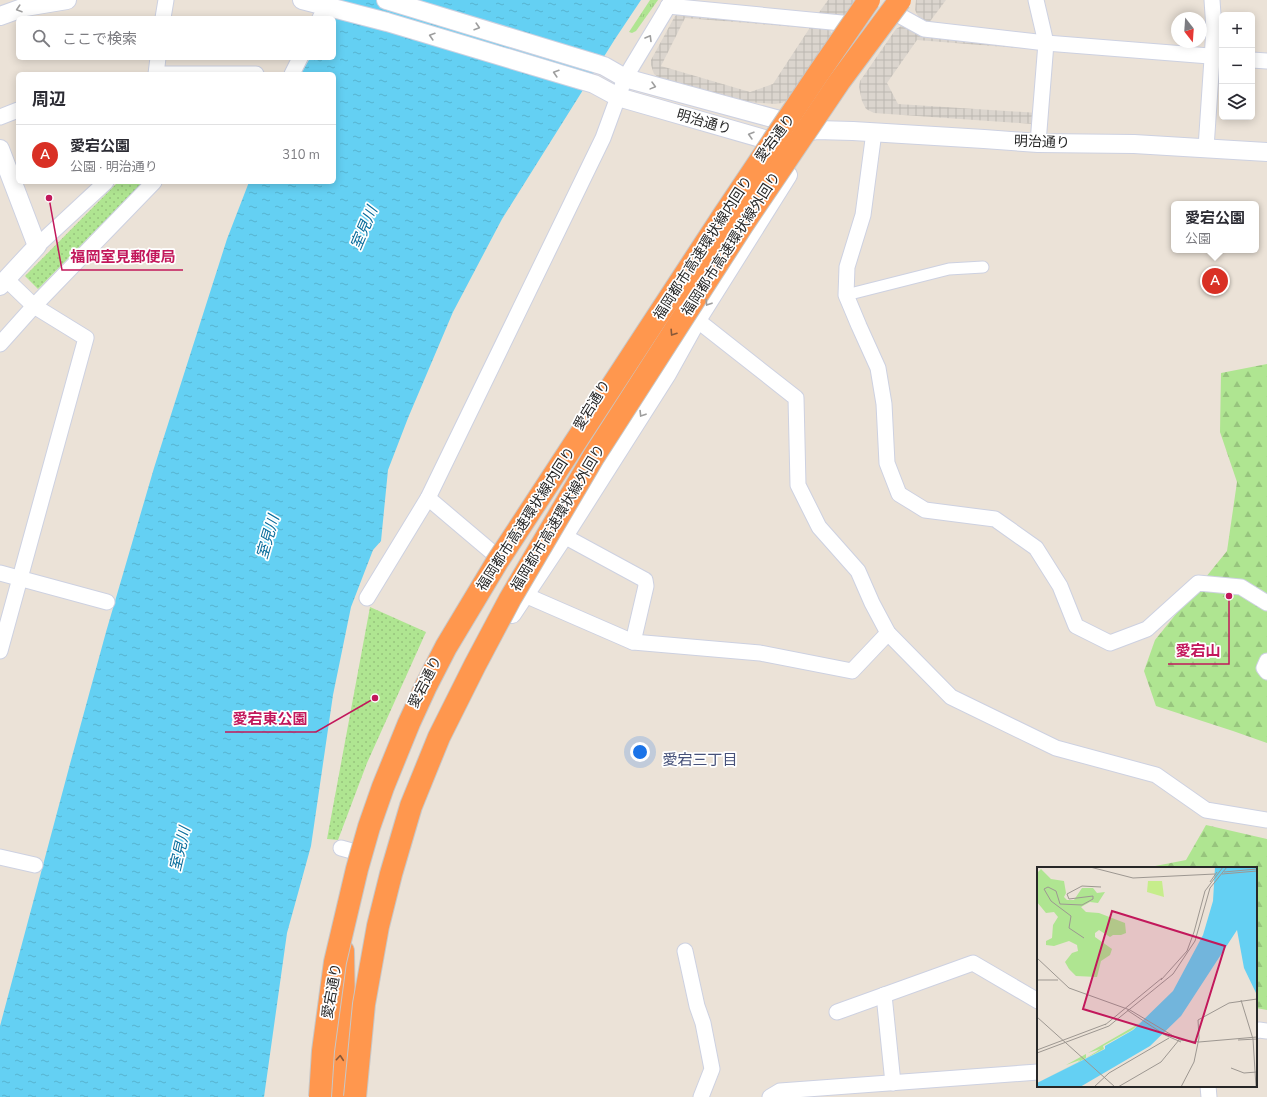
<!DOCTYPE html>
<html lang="ja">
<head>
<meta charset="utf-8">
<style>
	body { margin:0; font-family:"Nunito Sans","Noto Sans JP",sans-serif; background:#f2f2f3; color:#2b2b33 }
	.controls { position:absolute; right:12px; top:12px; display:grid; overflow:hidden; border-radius:6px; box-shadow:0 2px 10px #0003 }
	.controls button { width:36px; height:36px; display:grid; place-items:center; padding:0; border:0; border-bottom:1px solid #e1e1e2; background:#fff; color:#2b2b33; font:20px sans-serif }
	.compass { position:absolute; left:1171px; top:12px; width:36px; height:36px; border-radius:50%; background:#fff; box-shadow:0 2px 10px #0003; rotate:163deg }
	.you { position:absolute; left:640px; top:752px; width:14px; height:14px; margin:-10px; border:3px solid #fff; border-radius:50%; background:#1a73e8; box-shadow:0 0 0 6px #1a73e833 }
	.badge { display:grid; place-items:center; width:26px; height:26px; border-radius:50%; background:#d93025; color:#fff; font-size:13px; font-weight:700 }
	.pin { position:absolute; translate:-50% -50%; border:2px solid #fff; box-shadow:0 1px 4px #0006 }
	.popup { position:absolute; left:1171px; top:201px; width:88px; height:52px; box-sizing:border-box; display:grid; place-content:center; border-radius:6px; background:#fff; filter:drop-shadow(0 1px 3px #0005); font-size:13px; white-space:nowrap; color:#7c7c81 }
	.popup b { font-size:15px; color:#2b2b33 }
	.popup::after { content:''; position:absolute; left:50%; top:100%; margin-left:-8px; border:8px solid transparent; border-top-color:#fff }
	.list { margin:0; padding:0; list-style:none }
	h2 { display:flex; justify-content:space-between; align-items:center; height:52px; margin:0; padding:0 16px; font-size:17px }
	h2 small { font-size:13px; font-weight:400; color:#7c7c81 }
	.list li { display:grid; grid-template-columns:26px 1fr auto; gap:12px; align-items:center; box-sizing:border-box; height:60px; padding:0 16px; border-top:1px solid #e1e1e2 }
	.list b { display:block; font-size:15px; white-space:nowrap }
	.list p { margin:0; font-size:13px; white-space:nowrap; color:#7c7c81 }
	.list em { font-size:13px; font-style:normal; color:#7c7c81 }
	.icon { flex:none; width:22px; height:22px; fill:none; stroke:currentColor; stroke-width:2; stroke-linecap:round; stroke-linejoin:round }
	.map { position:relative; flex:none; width:1267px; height:1097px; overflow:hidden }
	.search { position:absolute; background:#fff; box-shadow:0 2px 10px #0003; left:16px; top:16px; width:320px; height:44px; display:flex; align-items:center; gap:10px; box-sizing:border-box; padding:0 14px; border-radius:6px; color:#7c7c81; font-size:15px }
	.panel { position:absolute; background:#fff; box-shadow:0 2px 10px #0003; left:16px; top:72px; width:320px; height:112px; border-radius:6px }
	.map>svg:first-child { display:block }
	.grass { fill:url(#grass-tufts) }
	.forest { fill:url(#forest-firs) }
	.park { fill:url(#park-dots) }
	.plaza { fill:url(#plaza-grid); fill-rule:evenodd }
	.water { fill:url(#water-ripples) }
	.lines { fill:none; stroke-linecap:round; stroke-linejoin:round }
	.pedestrian-casing { stroke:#cdd1e1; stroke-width:13 }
	.minor-casing { stroke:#cdd1e1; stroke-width:17 }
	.tertiary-casing { stroke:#cdd1e1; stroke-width:20 }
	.motorway-casing { stroke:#c7c7c7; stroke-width:24 }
	.pedestrian { stroke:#fff; stroke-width:11 }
	.minor { stroke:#fff; stroke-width:15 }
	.tertiary { stroke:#fff; stroke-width:18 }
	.motorway { stroke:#ff974e; stroke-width:22 }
	.motorway-bridge-casing { stroke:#c7c7c7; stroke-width:24; stroke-linecap:butt }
	.motorway-bridge { stroke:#ff974e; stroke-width:22 }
	.oneway { stroke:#9e9e9e }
	.oneway2 { stroke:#885939 }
	.labels { text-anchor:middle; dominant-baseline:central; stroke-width:3.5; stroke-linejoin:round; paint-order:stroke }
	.street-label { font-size:14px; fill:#272727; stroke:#fff }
	.water-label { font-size:15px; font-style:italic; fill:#086c9b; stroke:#fff }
	.neighbourhood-label { font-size:15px; fill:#465179; stroke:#fff }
	.inset-road { fill:none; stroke:#9d9791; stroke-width:1 }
	.view { fill:#c2185b; fill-opacity:0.15; stroke:#c2185b; stroke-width:2 }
	.inset-edge { fill:none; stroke:#272727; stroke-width:2 }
	.leader { fill:none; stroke:#c2185b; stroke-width:1.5 }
	.callout-dot { fill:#c2185b; stroke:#fff; stroke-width:1.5 }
	.callout-label { font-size:15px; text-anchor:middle; font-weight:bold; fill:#c2185b; stroke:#fff; stroke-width:3.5; stroke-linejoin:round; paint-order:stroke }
</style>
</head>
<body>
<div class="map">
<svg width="1267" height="1097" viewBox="0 0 1267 1097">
	<defs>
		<pattern id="grass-tufts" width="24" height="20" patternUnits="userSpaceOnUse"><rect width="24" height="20" fill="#afe591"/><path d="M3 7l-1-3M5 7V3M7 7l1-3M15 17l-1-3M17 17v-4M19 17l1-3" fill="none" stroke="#97c47d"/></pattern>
		<pattern id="forest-firs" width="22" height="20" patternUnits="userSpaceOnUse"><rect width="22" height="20" fill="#afe591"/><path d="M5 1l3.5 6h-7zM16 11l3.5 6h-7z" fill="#97c47d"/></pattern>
		<pattern id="park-dots" width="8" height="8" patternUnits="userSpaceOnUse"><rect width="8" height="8" fill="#afe591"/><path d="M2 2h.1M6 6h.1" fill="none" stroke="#97c47d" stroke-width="1.8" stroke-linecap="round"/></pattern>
		<pattern id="plaza-grid" width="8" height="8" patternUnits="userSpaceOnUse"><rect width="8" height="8" fill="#dbd5ce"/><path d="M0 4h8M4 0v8" fill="none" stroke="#bcb7b1"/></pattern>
		<pattern id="water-ripples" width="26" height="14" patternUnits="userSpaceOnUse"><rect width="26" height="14" fill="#64d0f3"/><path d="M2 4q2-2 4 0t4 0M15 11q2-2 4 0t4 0" fill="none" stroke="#57b3d0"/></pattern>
	</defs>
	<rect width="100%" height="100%" fill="#ebe2d7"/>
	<path class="grass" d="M 650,0 L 658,0 L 636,31 L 632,33 L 629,32 Z"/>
	<g class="forest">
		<path d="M 1267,364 L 1267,743 L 1233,731 L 1156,706 L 1144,671 L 1155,640 L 1227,551 L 1237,482 L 1220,432 L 1221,373 Z"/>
		<path d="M 1206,825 L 1267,839 L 1267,1010 L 1256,1008 L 1256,868 L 1145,868 L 1186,860 Z"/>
	</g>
	<g class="park">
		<path d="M 118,182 L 141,182 L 141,184 L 38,289 L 25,276 Z"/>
		<path d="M 370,607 L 426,632 L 367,763 L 338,840 L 327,839 Z"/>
	</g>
	<g class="plaza">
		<path d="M 828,0 L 858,0 L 846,14 L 843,16 L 818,14 Z"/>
		<path d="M 916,0 L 946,0 L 928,24 L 918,16 L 915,10 Z"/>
		<path d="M 679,13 L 829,28 L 832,35 L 790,99 L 782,103 L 775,104 L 749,102 L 658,77 L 654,74 L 651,65 L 651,60 L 675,16 ZM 685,18 L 809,28 L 809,29 L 773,84 L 750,92 L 661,66 Z"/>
		<path d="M 903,25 L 908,26 L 921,36 L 1207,59 L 1207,63 L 917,40 L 887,83 L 898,104 L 1038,113 L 1033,124 L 874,113 L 866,109 L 862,101 L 859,87 L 860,81 L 896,29 Z"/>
	</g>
	<path class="water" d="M 341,0 L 641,0 L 615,39 L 502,219 L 453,312 L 408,418 L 388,470 L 381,541 L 373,550 L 351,607 L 333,695 L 311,846 L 287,933 L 264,1097 L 0,1097 L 0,1026 L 70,764 L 106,632 L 154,468 L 227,239 L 249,182 L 334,182 L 334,74 L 301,74 L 310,58 L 334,58 L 334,18 L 331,18 Z"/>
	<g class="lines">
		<g class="pedestrian-casing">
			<path id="pedestrian" d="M 846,295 L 949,269 L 983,267"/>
		</g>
		<g class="minor-casing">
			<g id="minor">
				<path d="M 1036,0 L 1046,43 L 1038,143"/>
				<path d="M 668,6 L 852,24"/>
				<path d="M 895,13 L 924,29 L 1046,43 L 1222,57"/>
				<path d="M 163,18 L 166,0"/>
				<path d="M 320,18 L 327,6"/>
				<path d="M 1252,60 L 1267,61"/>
				<path d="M 156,74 L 256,74"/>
				<path d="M 156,74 L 158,58"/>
				<path d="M 292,74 L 300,58"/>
				<path d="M 0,117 L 18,110"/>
				<path d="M 874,132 L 863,215 L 847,267 L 846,295 L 859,326 L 878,368 L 884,404 L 887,463 L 899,494 L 925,510 L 995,519 L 1036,548 L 1060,586 L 1076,626 L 1110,643 L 1147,629 L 1198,583 L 1241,587 L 1267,603"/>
				<path d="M 1206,148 L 1214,29 L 1212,0"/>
				<path d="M 37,246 L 106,182"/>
				<path d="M 697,320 L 796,398 L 798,485 L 819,527 L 858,571 L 872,603 L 888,633 L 951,697 L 1056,748 L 1156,775 L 1206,810 L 1267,820"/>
				<path d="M 0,344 L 34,306 L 154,182"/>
				<path d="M 428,498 L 493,553"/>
				<path d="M 564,536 L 645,580 L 646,586 L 633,642"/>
				<path d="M 0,573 L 107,602"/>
				<path d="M 525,595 L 633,642 L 760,653 L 852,671 L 888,633"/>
				<path d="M 367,598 L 428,498 L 603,138 L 625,78 L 672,0"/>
				<path d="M 0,651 L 86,338 L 34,306 L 6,279"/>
				<path d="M 1267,661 L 1264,668 L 1267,672"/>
				<path d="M 341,848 L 359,853"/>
				<path d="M 0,857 L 35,865"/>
				<path d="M 685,951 L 697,1006 L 703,1023 L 712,1069 L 701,1097"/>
				<path d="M 884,995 L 893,1083"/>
				<path d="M 837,1012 L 973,963 L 1038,1001"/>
				<path d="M 1256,1031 L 1259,1030 L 1267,1031"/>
				<path d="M 1208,1086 L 1209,1097"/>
				<path d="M 770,1097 L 780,1091 L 1038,1072"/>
			</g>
		</g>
		<g class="tertiary-casing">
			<g id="tertiary">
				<path d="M 302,0 L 387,22 L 594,84 L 618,97 L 771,141 L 816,130 L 853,131 L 984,139 L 1038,143 L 1134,144 L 1267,152"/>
				<path d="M 386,0 L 604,66 L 625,78 L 798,125"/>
				<path d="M 0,16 L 25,7 L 67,0"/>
				<path d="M 0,149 L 37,246 L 0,286"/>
				<path d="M 512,614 L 564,536 L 667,374 L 697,320 L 788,175"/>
			</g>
		</g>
		<g class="motorway-casing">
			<path id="motorway" d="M 337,1097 L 344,1015 L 343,951"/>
		</g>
		<use href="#pedestrian" class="pedestrian"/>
		<use href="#minor" class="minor"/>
		<use href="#tertiary" class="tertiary"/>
		<use href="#motorway" class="motorway"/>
		<g class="motorway-bridge-casing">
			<g id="motorway-bridge">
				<path d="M 320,1097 L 323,1051 L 335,962 L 357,869 L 369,827 L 383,787 L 409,723 L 426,686 L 446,647 L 497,562 L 725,213 L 818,74 L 869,0"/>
				<path d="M 355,1097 L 364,1004 L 378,926 L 391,874 L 411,806 L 439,737 L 475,665 L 510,599 L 594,456 L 743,224 L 839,82 L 900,0"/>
			</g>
		</g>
		<use href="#motorway-bridge" class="motorway-bridge"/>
	</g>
	<defs><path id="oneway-chevron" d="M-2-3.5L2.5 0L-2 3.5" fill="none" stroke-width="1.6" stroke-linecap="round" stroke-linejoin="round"/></defs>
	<g class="oneway">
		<use href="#oneway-chevron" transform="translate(19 9) rotate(162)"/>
		<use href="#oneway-chevron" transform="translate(477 27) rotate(17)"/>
		<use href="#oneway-chevron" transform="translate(432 36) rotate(-163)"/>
		<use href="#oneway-chevron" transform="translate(649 38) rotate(-59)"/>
		<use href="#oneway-chevron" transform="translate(556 73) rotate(-163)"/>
		<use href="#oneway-chevron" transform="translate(653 86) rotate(15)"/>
		<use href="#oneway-chevron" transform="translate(751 135) rotate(-164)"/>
		<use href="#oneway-chevron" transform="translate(708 303) rotate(122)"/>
		<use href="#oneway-chevron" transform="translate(642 414) rotate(122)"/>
	</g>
	<g class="oneway2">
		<use href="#oneway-chevron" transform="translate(673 333) rotate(123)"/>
		<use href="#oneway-chevron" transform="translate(340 1058) rotate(-85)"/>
	</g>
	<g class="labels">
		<g class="street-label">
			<text transform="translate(704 122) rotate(16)">明治通り</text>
			<text transform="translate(775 138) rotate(-53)">愛宕通り</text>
			<text transform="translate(1042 142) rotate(2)">明治通り</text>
			<text transform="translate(731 244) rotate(-57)">福岡都市高速環状線外回り</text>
			<text transform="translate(703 248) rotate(-57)">福岡都市高速環状線内回り</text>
			<text transform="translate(592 405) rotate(-58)">愛宕通り</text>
			<text transform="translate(558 518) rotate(-59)">福岡都市高速環状線外回り</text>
			<text transform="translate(526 519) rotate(-57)">福岡都市高速環状線内回り</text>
			<text transform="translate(425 682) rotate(-63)">愛宕通り</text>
			<text transform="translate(332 991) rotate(-80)">愛宕通り</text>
		</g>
		<g class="water-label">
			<text transform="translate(364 228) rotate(-67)">室見川</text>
			<text transform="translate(268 537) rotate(-74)">室見川</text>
			<text transform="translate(180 849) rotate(-77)">室見川</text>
		</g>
		<g class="neighbourhood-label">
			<text x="700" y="760">愛宕三丁目</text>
		</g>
	</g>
	<g transform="translate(1037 867)">
		<rect width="220" height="220" fill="#ebe2d7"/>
		<path d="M 103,156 L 95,163 L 66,179 L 67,182 L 0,216 L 41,195 L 43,193 L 29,198 L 49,187 L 49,191 L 59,185 L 63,182 L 51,186 Z" fill="#afe591"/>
		<path d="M 4,2 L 14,12 L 27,14 L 29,26 L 27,30 L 30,33 L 37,33 L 45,21 L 56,21 L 60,26 L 68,25 L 61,36 L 53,35 L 44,40 L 49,45 L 62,46 L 88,56 L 89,66 L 84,68 L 76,68 L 73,70 L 62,63 L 58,66 L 58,70 L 75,82 L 73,88 L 64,94 L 60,110 L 39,109 L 32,102 L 28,95 L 35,86 L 41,84 L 40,78 L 32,74 L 17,79 L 9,78 L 9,74 L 15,71 L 16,58 L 21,50 L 17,45 L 9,46 L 0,35 L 0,6 Z" fill="#afe591"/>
		<path d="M 111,14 L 125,14 L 127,30 L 110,25 Z" fill="#c6ed8b"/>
		<path d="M 178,0 L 220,0 L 220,128 L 207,101 L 200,63 L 144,149 L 113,179 L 43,220 L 0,220 L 0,216 L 68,182 L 68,179 L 96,163 L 136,124 L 166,68 L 176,34 Z" fill="#64d0f3"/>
		<path class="inset-road" d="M 53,0 L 96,11 L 178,7M 187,5 L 220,2M 185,7 L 220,4M 173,15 L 180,5M 47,71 L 32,61 L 34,49 L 14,34 L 7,22 L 11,20 L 19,24 L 23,37 L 45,38 L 56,32 L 56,29 L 32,32 L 30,27 L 45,19 L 64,20M 0,91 L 32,121 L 93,143 L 143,173 L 162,175 L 220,170M 0,113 L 21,113M 124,113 L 150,84 L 157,65 L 168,24 L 186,0M 204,133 L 216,172 L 219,220M 90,143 L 128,168 L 144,175M 0,150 L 78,220M 68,158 L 125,111M 201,173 L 220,172M 0,183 L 69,157M 0,186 L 72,159 L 136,107 L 158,74 L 173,21 L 190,0M 194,201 L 207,206 L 220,205M 57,220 L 72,206 L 132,171M 81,220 L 124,195 L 142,173M 144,220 L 157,195 L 162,171 L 161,153 L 192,136 L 220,132"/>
		<path class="view" d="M 75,44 L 188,79 L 158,176 L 46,142 Z"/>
		<rect width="220" height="220" class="inset-edge"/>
	</g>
	<path class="leader" d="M49 198L62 270H183M1229 596L1229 664H1168M375 698L316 732H225"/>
	<g class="callout-dot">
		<circle cx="49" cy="198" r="4"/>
		<circle cx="1229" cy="596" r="4"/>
		<circle cx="375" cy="698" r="4"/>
	</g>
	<g class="callout-label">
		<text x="123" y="262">福岡室見郵便局</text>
		<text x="1198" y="656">愛宕山</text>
		<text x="270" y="724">愛宕東公園</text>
	</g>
</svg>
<div class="controls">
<button>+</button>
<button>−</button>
<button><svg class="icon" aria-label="layers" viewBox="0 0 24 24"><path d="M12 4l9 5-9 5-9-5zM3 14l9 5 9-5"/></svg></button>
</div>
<svg class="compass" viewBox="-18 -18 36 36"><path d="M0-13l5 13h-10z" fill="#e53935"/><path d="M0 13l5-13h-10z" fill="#7c7c81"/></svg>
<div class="you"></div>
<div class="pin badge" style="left:1215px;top:281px">A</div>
<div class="popup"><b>愛宕公園</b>公園</div>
<div class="search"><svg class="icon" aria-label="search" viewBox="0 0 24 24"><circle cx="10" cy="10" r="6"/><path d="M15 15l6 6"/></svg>ここで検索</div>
<section class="panel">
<h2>周辺<small></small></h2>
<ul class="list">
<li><span class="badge">A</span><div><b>愛宕公園</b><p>公園 · 明治通り</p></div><em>310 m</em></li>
</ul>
</section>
</div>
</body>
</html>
